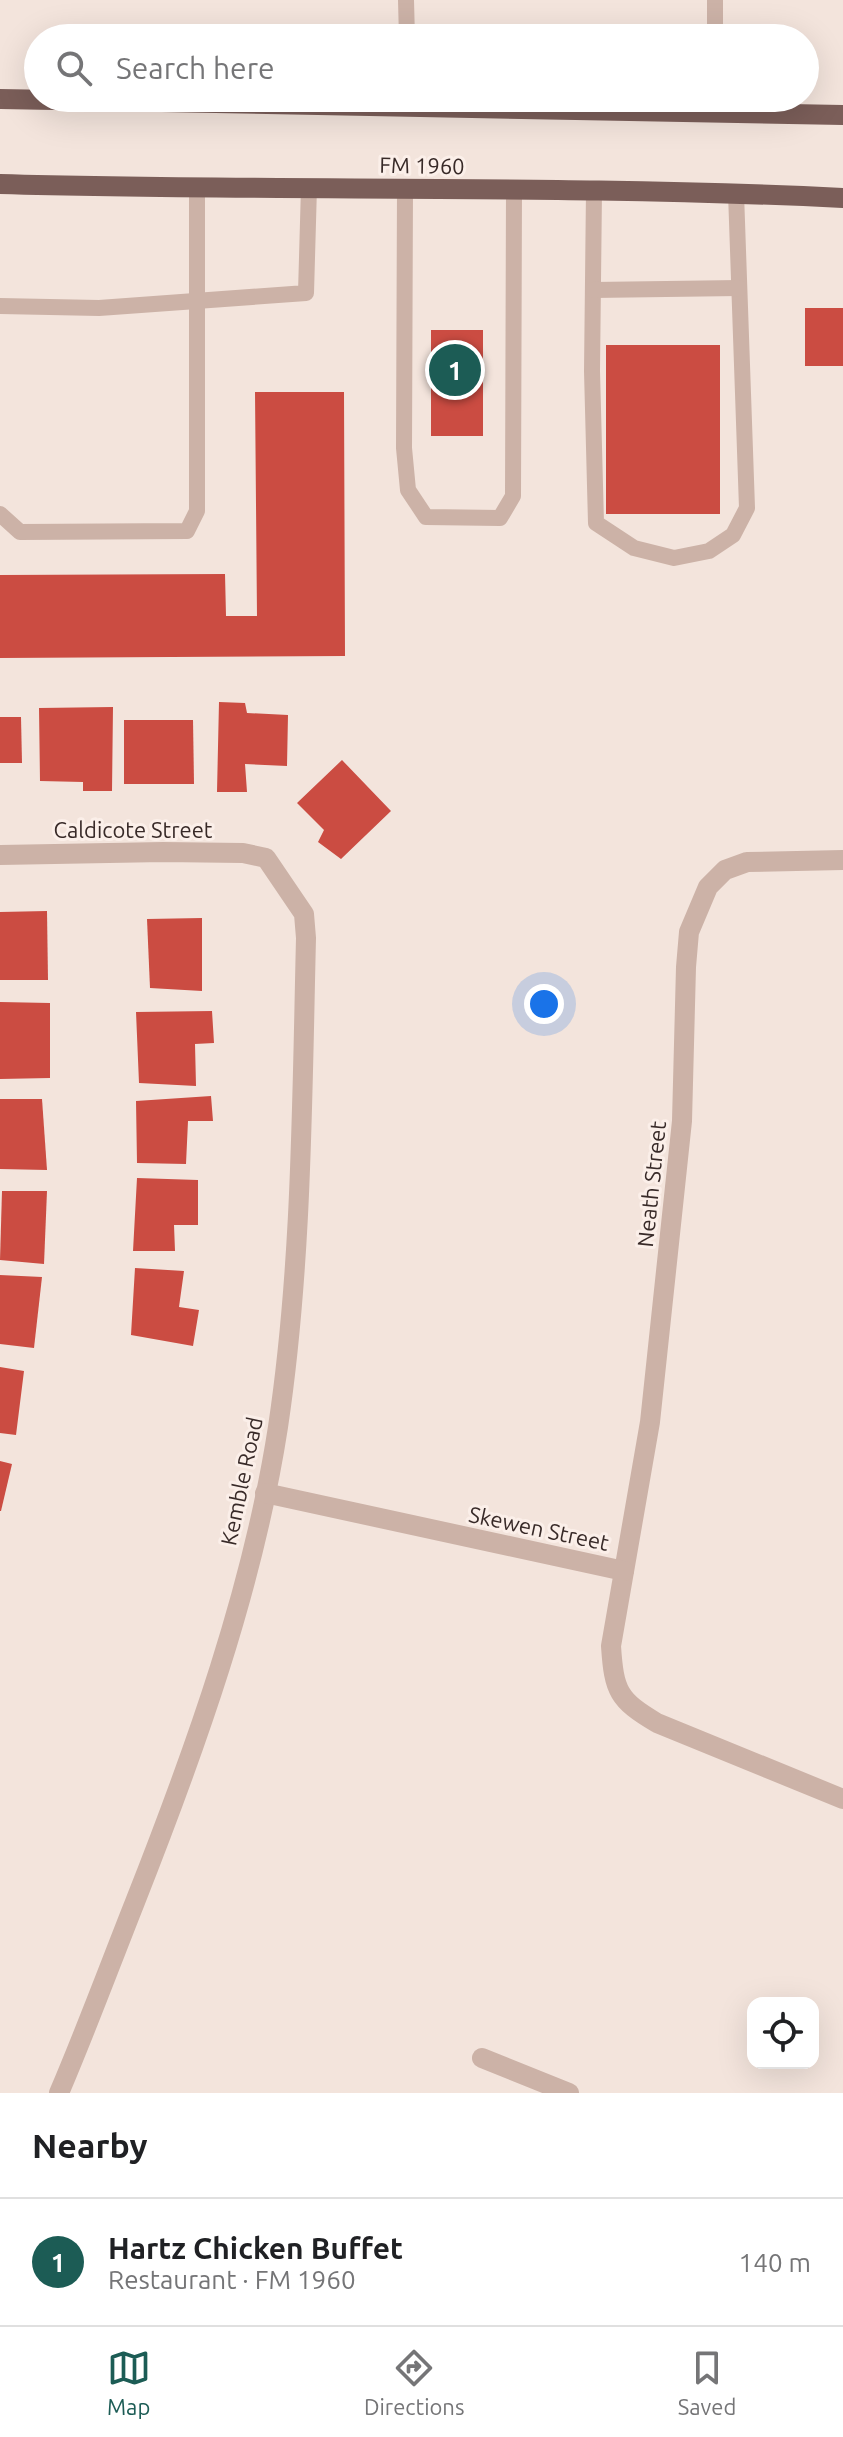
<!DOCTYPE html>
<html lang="en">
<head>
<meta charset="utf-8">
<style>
	body { margin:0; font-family:Ubuntu,sans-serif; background:#f2f2f2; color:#202124 }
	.controls { position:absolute; right:24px; bottom:24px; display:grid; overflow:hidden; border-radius:16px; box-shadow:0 8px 32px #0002 }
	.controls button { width:72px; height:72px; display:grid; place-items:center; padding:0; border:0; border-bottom:2px solid #e0e0e0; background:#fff; color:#202124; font:40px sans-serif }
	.you { position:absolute; left:544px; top:1004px; width:28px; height:28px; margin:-20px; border:6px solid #fff; border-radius:50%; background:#1a73e8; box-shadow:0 0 0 12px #1a73e833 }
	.badge { display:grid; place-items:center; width:52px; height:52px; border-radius:50%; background:#1c5c55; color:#fff; font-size:26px; font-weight:700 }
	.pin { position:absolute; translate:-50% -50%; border:4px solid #fff; box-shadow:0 2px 8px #0006 }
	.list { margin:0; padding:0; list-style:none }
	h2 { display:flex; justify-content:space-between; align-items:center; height:104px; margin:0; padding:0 32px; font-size:34px }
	h2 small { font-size:26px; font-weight:400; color:#757577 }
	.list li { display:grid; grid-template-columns:52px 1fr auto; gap:24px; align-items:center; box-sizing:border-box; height:128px; padding:0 32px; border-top:2px solid #e0e0e0 }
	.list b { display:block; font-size:30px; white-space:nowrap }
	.list p { margin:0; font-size:26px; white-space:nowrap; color:#757577 }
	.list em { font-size:26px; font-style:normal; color:#757577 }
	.icon { flex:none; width:44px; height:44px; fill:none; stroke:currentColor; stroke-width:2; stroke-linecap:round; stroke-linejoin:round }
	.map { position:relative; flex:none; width:843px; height:2093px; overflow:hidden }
	.search { position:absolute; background:#fff; box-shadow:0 8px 32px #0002; left:24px; right:24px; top:24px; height:88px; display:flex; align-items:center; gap:20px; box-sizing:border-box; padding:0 28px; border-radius:44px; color:#757577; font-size:30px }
	.sheet { height:232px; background:#fff }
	nav { display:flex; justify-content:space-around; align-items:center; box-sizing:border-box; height:112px; border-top:2px solid #e0e0e0; background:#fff; font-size:22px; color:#757577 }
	nav a { display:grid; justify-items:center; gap:4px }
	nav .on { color:#1c5c55 }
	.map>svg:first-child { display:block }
	.building { fill:#cb4c42 }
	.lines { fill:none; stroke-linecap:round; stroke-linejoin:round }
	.service { stroke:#ccb2a7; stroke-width:16 }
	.minor { stroke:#ccb2a7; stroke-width:20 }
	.primary { stroke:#7b5e59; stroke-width:20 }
	.labels { text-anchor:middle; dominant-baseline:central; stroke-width:6; stroke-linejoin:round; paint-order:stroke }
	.street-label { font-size:22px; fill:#382a28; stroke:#fbefe9 }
</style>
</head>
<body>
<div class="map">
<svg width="843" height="2093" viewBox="0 0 843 2093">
	<rect width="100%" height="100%" fill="#f3e4dc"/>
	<g class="building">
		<rect x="805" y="308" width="38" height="58"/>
		<rect x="431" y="330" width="52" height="106"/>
		<rect x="606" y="345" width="114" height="169"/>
		<path d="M 255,392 L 344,392 L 345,656 L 0,658 L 0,575 L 225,574 L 226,616 L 257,616 Z"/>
		<path d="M 219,702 L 245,703 L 247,713 L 288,715 L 287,766 L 245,764 L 247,792 L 217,792 Z"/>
		<path d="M 113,707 L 112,791 L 83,791 L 83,782 L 40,781 L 39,708 Z"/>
		<path d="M 0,717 L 21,717 L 22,763 L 0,763 Z"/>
		<path d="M 124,720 L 193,720 L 194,784 L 124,784 Z"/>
		<path d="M 342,760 L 391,811 L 341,859 L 318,842 L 324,830 L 297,803 Z"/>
		<path d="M 47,911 L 48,980 L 0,980 L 0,912 Z"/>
		<path d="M 202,918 L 202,991 L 150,988 L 147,919 Z"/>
		<path d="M 0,1002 L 50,1003 L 50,1078 L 0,1079 Z"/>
		<path d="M 212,1011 L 214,1043 L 195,1044 L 196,1086 L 139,1083 L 136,1012 Z"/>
		<path d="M 211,1096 L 213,1121 L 188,1121 L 186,1164 L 137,1163 L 136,1101 Z"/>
		<path d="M 0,1099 L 42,1099 L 47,1170 L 0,1169 Z"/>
		<path d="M 137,1178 L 198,1180 L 198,1225 L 174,1225 L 175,1251 L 133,1251 Z"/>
		<path d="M 2,1191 L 47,1191 L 44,1264 L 0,1260 Z"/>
		<path d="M 135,1268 L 184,1271 L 179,1307 L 199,1310 L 193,1346 L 131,1335 Z"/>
		<path d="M 0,1275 L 42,1277 L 34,1348 L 0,1344 Z"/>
		<path d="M 0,1367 L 24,1371 L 16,1435 L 0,1433 Z"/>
		<path d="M 0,1461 L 12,1464 L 1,1511 L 0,1511 Z"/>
	</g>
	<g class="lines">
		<g class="service">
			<path d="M 406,0 L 407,38"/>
			<path d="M 715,38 L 715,0"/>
			<path d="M 405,189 L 404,448 L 408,490 L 426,517 L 500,518 L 513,496 L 514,190"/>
			<path d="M 594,191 L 592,371 L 596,523 L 634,548 L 674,558 L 709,551 L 733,535 L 747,508 L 736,193"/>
			<path d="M 593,290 L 739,288"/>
			<path d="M 0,306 L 99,308 L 306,293 L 309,187"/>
			<path d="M 0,514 L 20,532 L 187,531 L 197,511 L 197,189"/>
		</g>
		<g class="minor">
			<path d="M 0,855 L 163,852 L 243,853 L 266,858 L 304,914 L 306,938 C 302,1101 302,1266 278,1427 C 253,1589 195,1750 135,1902 C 110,1965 86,2030 59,2093"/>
			<path d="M 843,860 L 747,862 L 725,870 L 708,887 L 689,932 L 686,967 L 682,1121 L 650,1422 L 611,1646 C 614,1691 618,1700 657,1723 L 843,1799"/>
			<path d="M 265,1493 L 624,1571"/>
			<path d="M 482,2058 L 569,2093"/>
		</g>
		<g class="primary">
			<path d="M 0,99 L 843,115"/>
			<path d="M 0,184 C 281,192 562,184 843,198"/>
		</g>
	</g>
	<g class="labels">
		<g class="street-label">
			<text transform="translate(422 165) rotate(1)">FM 1960</text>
			<text x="133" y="829">Caldicote Street</text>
			<text transform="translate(651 1184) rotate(-84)">Neath Street</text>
			<text transform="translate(241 1481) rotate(-78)">Kemble Road</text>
			<text transform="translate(539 1528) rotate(12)">Skewen Street</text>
		</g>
	</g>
</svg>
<div class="controls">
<button><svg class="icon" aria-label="locate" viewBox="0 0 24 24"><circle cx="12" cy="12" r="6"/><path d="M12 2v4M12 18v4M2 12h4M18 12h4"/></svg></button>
</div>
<div class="you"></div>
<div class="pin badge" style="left:455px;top:370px">1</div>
<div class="search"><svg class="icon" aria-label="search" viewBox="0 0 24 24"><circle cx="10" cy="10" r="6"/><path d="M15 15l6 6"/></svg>Search here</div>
</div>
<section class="sheet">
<h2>Nearby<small></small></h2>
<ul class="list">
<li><span class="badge">1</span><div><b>Hartz Chicken Buffet</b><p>Restaurant · FM 1960</p></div><em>140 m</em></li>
</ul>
</section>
<nav>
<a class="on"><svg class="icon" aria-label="map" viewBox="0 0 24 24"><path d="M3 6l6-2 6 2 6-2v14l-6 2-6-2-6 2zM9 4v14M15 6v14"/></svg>Map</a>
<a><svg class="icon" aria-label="directions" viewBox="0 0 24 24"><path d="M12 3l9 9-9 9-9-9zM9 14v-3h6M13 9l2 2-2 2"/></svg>Directions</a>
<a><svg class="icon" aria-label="saved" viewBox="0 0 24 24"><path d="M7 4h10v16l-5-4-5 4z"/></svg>Saved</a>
</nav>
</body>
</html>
